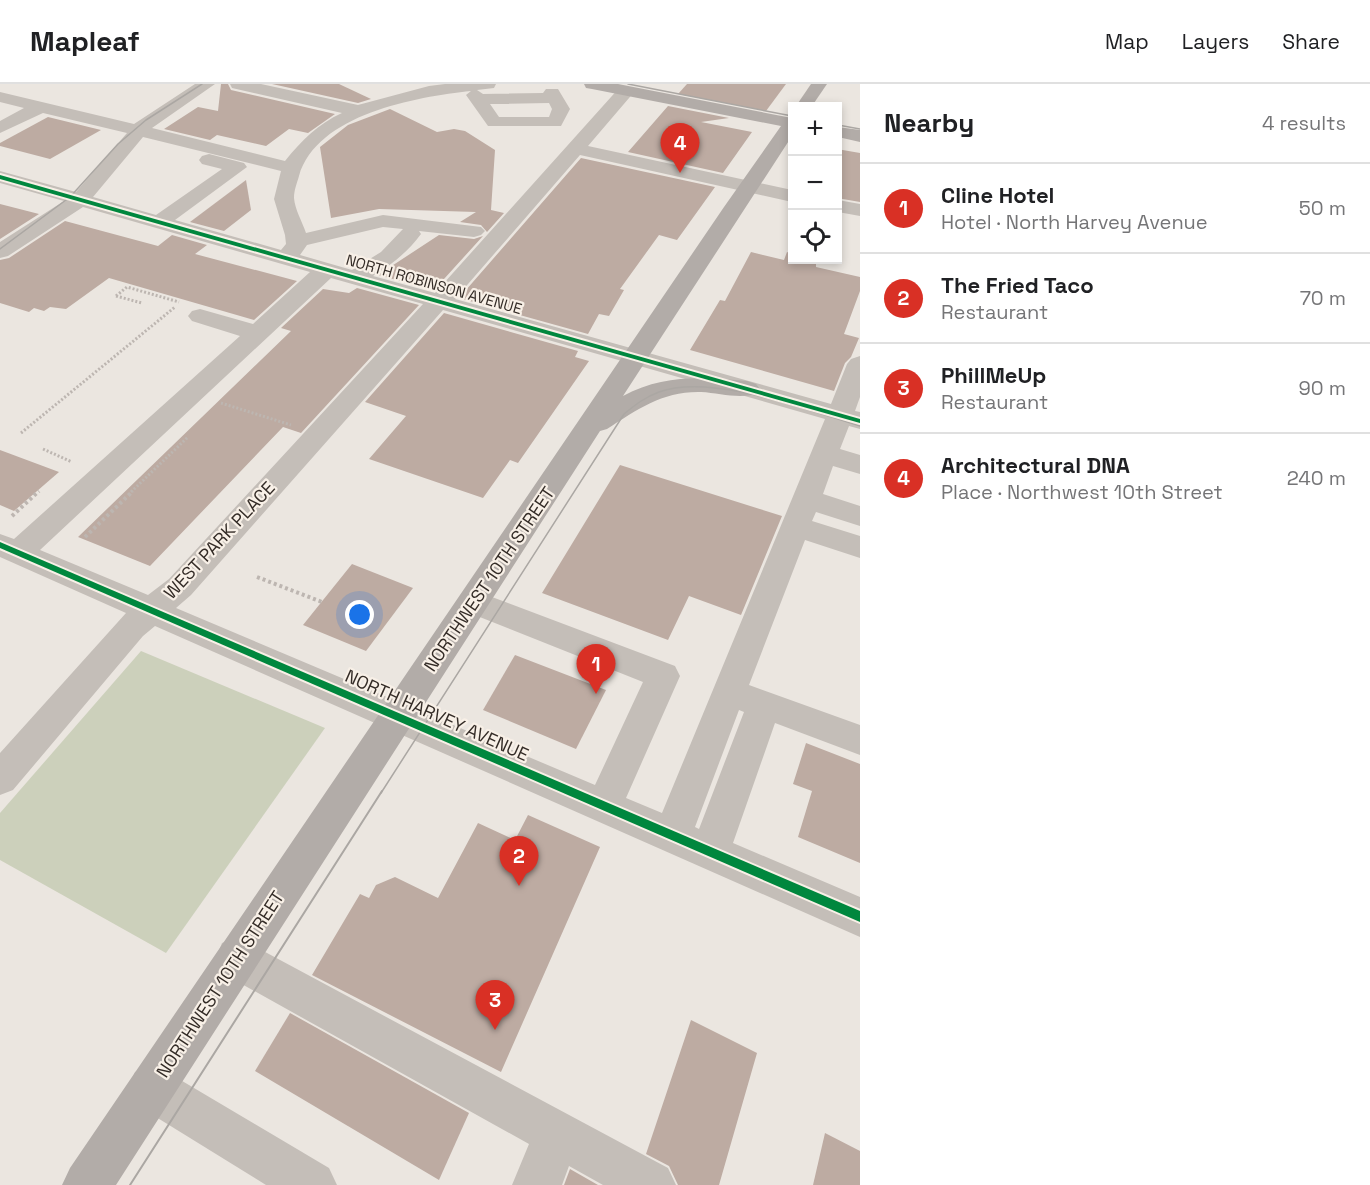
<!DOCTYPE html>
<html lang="en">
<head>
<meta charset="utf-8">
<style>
	body { margin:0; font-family:"Space Grotesk",sans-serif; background:#f6f6f6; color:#202124 }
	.controls { position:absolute; right:18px; top:18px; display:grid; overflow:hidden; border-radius:0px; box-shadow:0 3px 9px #0003 }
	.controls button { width:54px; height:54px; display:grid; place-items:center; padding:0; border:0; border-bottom:2px solid #e0e0e0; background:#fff; color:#202124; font:30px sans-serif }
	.you { position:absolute; left:360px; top:531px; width:21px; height:21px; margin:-15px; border:4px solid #fff; border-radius:50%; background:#1a73e8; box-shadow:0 0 0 9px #1a73e833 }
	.badge { display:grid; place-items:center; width:39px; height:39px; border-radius:50%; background:#d93025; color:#fff; font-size:20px; font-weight:700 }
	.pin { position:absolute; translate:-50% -50px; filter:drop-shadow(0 2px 3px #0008) }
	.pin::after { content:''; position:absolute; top:32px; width:21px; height:18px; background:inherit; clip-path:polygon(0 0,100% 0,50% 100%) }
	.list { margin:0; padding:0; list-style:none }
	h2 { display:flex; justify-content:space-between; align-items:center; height:78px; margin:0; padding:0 24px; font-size:26px }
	h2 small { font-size:20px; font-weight:400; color:#757577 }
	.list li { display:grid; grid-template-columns:39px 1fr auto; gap:18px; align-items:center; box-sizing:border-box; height:90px; padding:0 24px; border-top:2px solid #e0e0e0 }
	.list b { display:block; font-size:22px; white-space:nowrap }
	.list p { margin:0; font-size:20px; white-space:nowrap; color:#757577 }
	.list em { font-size:20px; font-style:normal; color:#757577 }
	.icon { flex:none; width:33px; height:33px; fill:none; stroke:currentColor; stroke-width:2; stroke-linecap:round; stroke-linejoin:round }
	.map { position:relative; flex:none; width:860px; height:1101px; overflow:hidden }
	header { display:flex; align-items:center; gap:36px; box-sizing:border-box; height:84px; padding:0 30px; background:#fff; border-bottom:2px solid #e0e0e0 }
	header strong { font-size:28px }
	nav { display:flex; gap:33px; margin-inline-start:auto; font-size:21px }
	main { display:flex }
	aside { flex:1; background:#fff }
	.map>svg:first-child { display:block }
	.green { fill:#ccd0bb }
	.building { fill:#bdaba2 }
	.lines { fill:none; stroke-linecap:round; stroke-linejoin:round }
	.path-far1 { stroke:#bdb6b1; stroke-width:3; stroke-dasharray:2 2; stroke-linecap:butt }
	.path { stroke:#bdb6b1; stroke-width:4; stroke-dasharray:3 3; stroke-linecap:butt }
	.minor { fill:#c4beb8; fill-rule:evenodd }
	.major { fill:#b2aca8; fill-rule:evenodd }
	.tram-far1 { stroke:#aba7a3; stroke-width:1.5 }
	.tram { stroke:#aba7a3; stroke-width:2 }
	.cycleway-casing { stroke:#f8f0e7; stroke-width:4 }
	.cycleway { fill:#00873e; fill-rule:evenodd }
	.labels { text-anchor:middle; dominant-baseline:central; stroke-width:4.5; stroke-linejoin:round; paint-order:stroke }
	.far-street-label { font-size:15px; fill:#342c27; stroke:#f8f0e7 }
	.street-label { font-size:18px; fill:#342c27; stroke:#f8f0e7 }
</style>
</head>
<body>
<header>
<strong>Mapleaf</strong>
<nav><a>Map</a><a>Layers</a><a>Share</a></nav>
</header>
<main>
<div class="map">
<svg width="860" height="1101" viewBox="0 0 860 1101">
	<rect width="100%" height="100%" fill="#ebe6e0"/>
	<path class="green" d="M 141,567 L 325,644 L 166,869 L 0,776 L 0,729 Z"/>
	<g class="building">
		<path d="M 221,0 L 228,0 L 231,6 L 335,30 L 308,49 L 289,45 L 266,62 L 217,51 L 210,56 L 164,45 L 198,23 L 218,27 Z"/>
		<path d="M 272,0 L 339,0 L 371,15 L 358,19 Z"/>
		<path d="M 687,0 L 786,0 L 766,27 L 678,10 Z"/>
		<path d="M 668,22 L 729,34 L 701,38 L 752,48 L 723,89 L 628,68 Z"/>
		<path d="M 390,25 L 437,48 L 454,45 L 465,47 L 495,66 L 491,126 L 504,129 L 487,148 L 481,141 L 460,138 L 476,128 L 379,125 L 331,134 L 320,63 L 348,41 Z"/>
		<path d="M 48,33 L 101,46 L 50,75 L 0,62 L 0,59 Z"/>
		<path d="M 837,65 L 860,69 L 860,118 L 837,114 Z"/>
		<path d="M 581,74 L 715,103 L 677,156 L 659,151 L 620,205 L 624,206 L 609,232 L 599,230 L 588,250 L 459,214 Z"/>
		<path d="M 246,96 L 251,126 L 224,147 L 190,138 Z"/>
		<path d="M 0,120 L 39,130 L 0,155 Z"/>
		<path d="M 65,137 L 158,162 L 172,151 L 207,161 L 195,170 L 297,197 L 254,236 L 109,194 L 66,225 L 50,223 L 44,227 L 34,224 L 29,228 L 0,219 L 0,176 L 9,174 Z"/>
		<path d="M 439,151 L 474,155 L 483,152 L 434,206 L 378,191 Z"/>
		<path d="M 751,168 L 784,176 L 787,168 L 792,170 L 792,176 L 816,176 L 816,183 L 860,193 L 860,207 L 844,250 L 859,254 L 851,273 L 845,279 L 834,307 L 690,266 L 720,216 L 725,217 Z"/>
		<path d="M 357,204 L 419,221 L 301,349 L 283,343 L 150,482 L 78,453 L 291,247 L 281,244 L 323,205 L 349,209 Z"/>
		<path d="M 444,229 L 578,267 L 575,273 L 589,277 L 518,379 L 510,376 L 483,414 L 369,375 L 406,332 L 365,318 Z"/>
		<path d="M 0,366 L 59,388 L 14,427 L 0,421 Z"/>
		<path d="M 620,381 L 782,432 L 741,531 L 689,512 L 668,556 L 542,509 Z"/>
		<path d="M 352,480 L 413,504 L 366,567 L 303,541 Z"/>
		<path d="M 515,571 L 606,606 L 576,665 L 483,626 Z"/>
		<path d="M 806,659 L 860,680 L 860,779 L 798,753 L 812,707 L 793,700 Z"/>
		<path d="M 528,731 L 600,763 L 501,988 L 312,891 L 360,810 L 369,814 L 376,801 L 395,793 L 438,814 L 478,739 L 515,756 Z"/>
		<path d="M 290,929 L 469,1029 L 439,1096 L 255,987 Z"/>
		<path d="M 691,936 L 757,969 L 719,1101 L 678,1101 L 669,1082 L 646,1070 Z"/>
		<path d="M 825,1049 L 860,1067 L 860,1101 L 813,1101 Z"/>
		<path d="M 570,1085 L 598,1101 L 564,1101 Z"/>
	</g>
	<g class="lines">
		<g class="path-far1">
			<path d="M 116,212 L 127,203 L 179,218"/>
			<path d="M 116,212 L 142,219"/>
			<path d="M 221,319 L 291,341"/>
			<path d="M 21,349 L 175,223"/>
			<path d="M 43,365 L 72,378"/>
			<path d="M 131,408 L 188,353"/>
		</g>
		<g class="path">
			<path d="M 12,432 L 39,407"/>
			<path d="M 85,453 L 133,407"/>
			<path d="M 257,493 L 322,518"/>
		</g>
		<g class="minor">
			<path d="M 195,0 L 215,0 L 152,44 L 285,77 C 302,56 318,40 342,29 L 232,4 L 230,0 L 261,0 L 358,21 L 429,2 L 445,0 L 496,0 L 494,4 L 477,6 L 483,10 L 543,9 L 546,5 L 558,5 L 570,25 L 561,42 L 488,42 L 466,11 L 471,7 C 416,13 317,30 299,92 C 297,99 294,106 294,114 C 295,126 302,137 306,149 L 383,131 L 481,143 L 485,147 L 481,151 L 474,153 L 419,147 L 421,150 C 408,168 392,180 373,192 L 435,209 L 620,3 L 632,3 L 635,7 L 588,62 L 792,106 L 792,118 L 580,71 L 455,215 L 831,320 L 847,280 L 851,275 L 860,272 L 860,313 L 855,327 L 860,328 L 860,345 L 849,342 L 840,365 L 860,371 L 860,390 L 833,382 L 823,410 L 860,422 L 860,442 L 816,428 L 812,437 L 860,452 L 860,474 L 805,456 L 749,601 L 860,641 L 860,671 L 775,639 L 733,759 L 860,813 L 860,853 L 155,542 L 143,552 L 13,706 L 0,711 L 0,669 L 126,529 L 0,473 L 0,450 L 14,455 L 240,252 L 192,237 L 188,232 L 192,227 L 200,225 L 253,240 L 310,188 L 83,123 L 8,172 L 0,174 L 0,158 L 64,117 L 0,99 L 0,87 L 76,108 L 127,49 L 43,29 L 0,49 L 0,37 L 24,24 L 0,18 L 0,8 L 134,40 ZM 549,19 L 552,25 L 549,33 L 499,33 L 490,20 ZM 143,53 L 281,87 L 274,115 L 285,151 L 286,160 L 281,166 L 175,136 L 247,83 L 244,79 L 209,70 L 202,72 L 199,76 L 202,80 L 222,85 L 156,131 L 93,113 ZM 383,143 L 403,145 L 381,168 L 352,186 L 300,171 L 307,161 ZM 331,194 L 423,220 L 169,495 L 148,511 L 40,466 ZM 443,226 L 825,335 L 662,729 L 626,714 L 680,592 L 675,582 L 484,510 L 473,506 L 462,510 L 457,518 L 462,526 L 643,598 L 595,701 L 176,524 L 191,511 ZM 739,626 L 744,628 L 699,745 L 695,743 Z"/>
			<path d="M 838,116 L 860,120 L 860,132 L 838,128 Z"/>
			<path d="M 237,853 L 668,1084 L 676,1101 L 603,1101 L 569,1082 L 562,1101 L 512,1101 L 529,1060 L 222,889 L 216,874 L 222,859 Z"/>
			<path d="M 151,981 L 167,988 L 329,1084 L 337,1101 L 266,1101 L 135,1020 L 128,1004 L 135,988 Z"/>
		</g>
		<g class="major">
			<path d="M 584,0 L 618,0 L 792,34 L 792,52 L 623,312 C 663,290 703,293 747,297 L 756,300 L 760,305 L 756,310 C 738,315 719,309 701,308 C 663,307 638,325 607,345 L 600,347 L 116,1101 L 62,1101 L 70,1084 L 724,123 L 781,42 L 592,5 L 586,4 Z"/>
			<path d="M 811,0 L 827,0 L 812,22 L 796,22 Z"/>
			<path d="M 838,43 L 860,46 L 860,58 L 838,53 Z"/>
		</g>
		<g class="tram-far1">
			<path d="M 628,0 L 792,32"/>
			<path d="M 838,41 L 860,45"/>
			<path d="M 0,165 L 70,113 L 118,60 L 146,36 L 202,0"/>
			<path d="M 381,709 L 624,330 C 635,321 645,313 659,308 C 711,289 807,326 860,342"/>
		</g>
		<path class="tram" d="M 130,1101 L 382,707"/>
		<g class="cycleway-casing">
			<g id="cycleway">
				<path d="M 0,91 L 860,335 L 860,339 L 0,95 Z"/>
				<path d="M 0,458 L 860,827 L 860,838 L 0,464 Z"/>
			</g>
		</g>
		<use href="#cycleway" class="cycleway"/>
	</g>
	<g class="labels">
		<g class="far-street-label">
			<text transform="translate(434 200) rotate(16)">NORTH ROBINSON AVENUE</text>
		</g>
		<g class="street-label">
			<text transform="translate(219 456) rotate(-47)">WEST PARK PLACE</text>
			<text transform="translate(489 495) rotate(-56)">NORTHWEST 10TH STREET</text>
			<text transform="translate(437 631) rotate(24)">NORTH HARVEY AVENUE</text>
			<text transform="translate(220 900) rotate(-57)">NORTHWEST 10TH STREET</text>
		</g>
	</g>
</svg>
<div class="controls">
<button>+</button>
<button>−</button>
<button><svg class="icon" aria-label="locate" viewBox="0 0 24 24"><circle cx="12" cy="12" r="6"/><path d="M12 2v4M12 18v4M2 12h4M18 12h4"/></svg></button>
</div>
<div class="you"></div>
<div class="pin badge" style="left:596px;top:610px">1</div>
<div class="pin badge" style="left:519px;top:802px">2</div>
<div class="pin badge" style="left:495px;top:946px">3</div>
<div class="pin badge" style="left:680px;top:89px">4</div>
</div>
<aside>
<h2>Nearby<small>4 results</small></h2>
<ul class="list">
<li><span class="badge">1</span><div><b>Cline Hotel</b><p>Hotel · North Harvey Avenue</p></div><em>50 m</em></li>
<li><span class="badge">2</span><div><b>The Fried Taco</b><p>Restaurant</p></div><em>70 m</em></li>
<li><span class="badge">3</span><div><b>PhillMeUp</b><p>Restaurant</p></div><em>90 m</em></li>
<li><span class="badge">4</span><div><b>Architectural DNA</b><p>Place · Northwest 10th Street</p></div><em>240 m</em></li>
</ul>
</aside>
</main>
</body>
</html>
